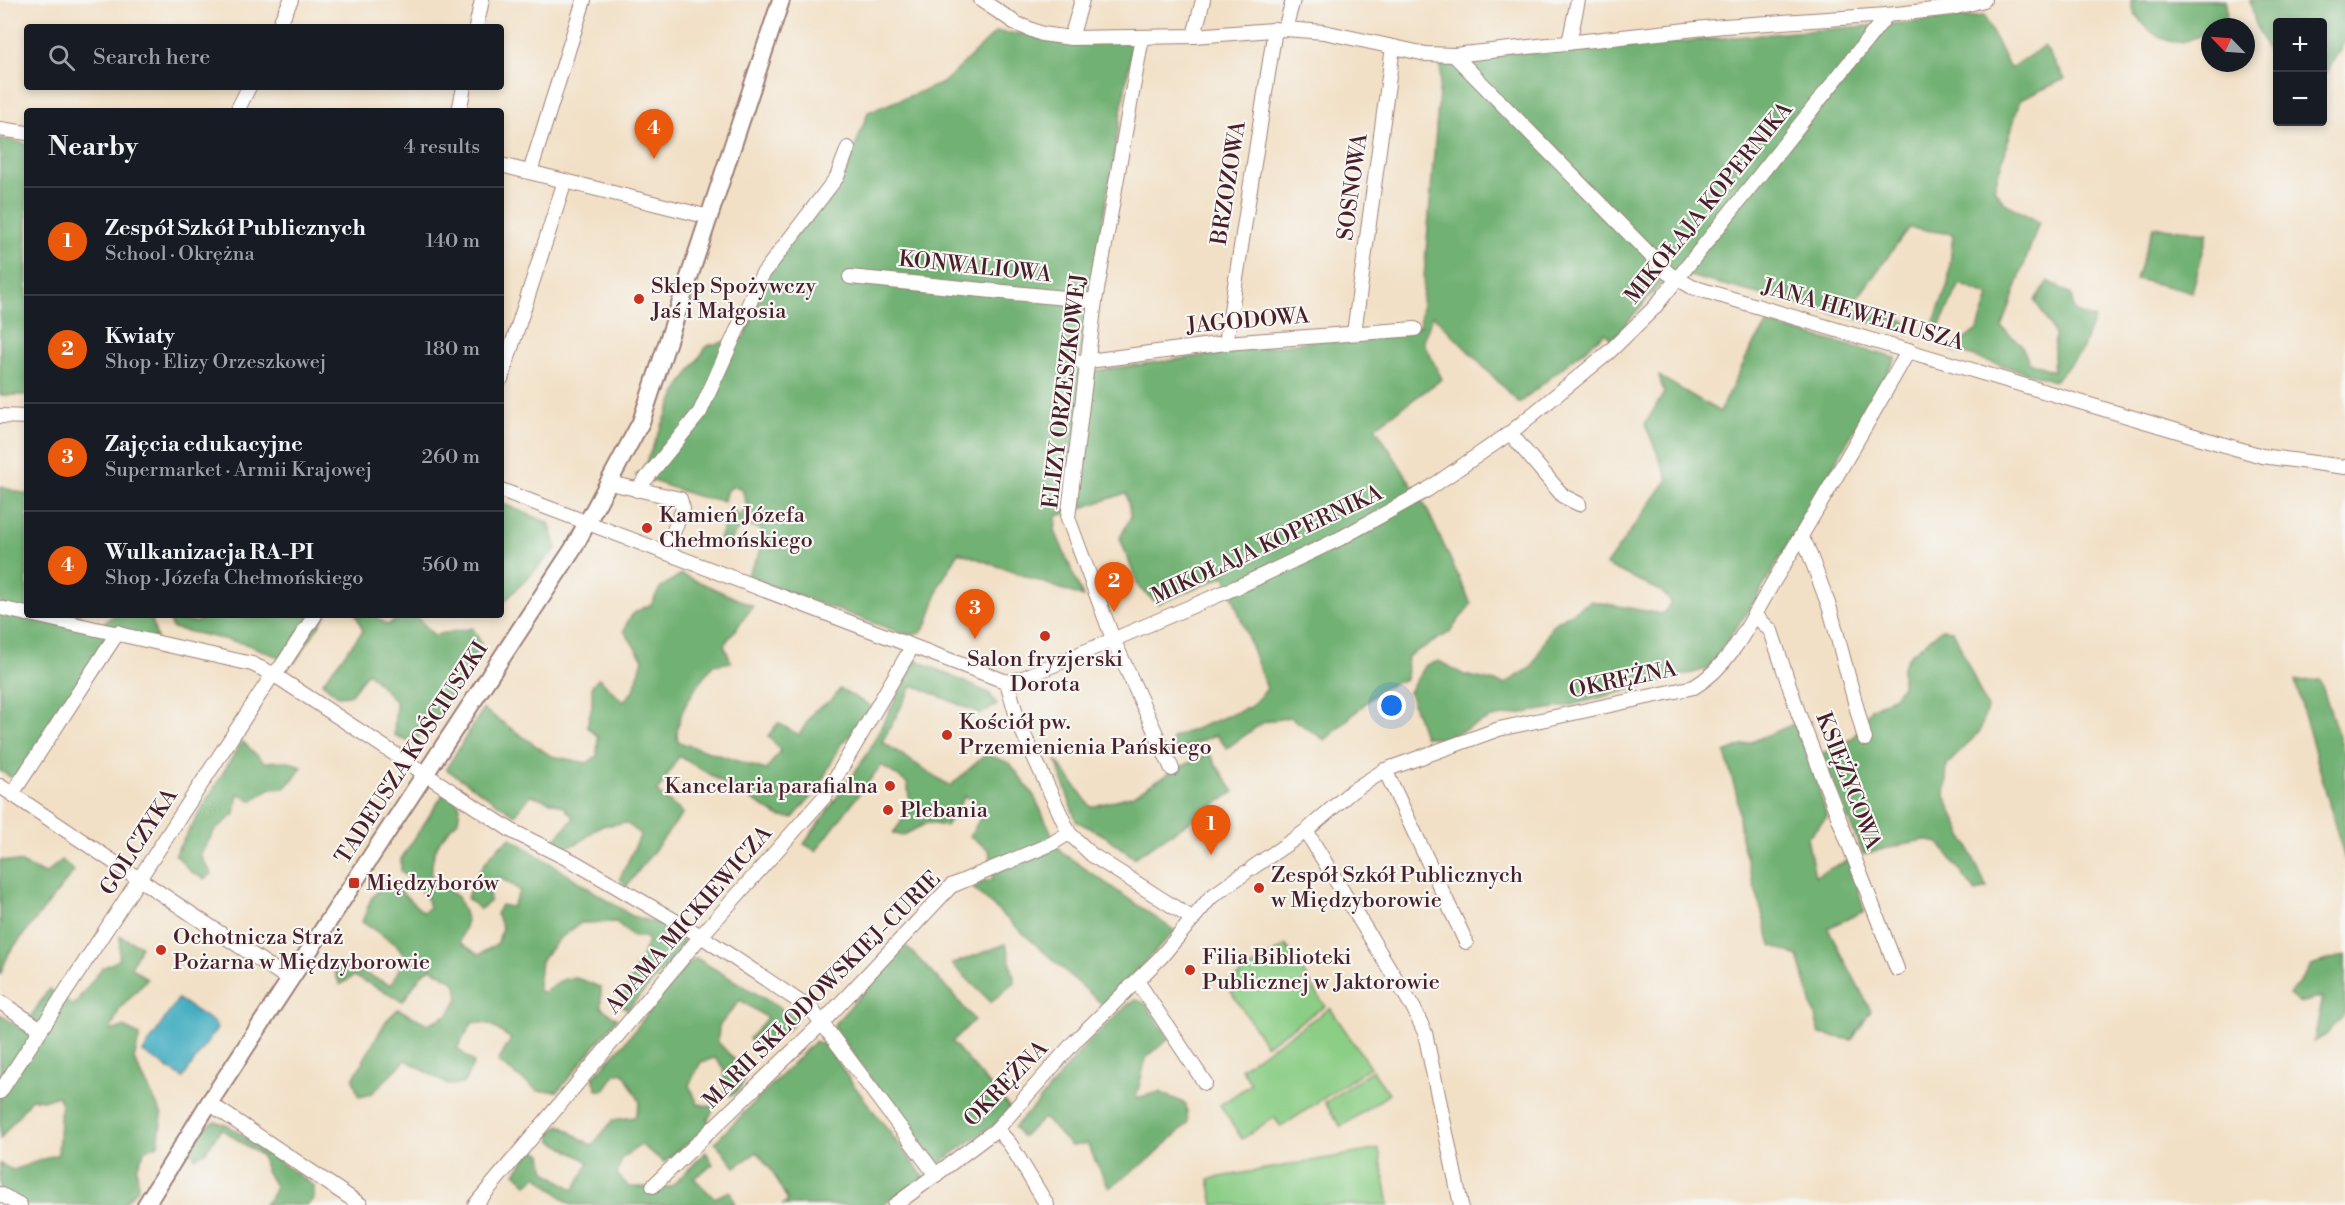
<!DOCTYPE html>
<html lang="en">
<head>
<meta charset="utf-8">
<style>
	body { margin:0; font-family:"Libre Bodoni",serif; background:#20242c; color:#f1f3f6 }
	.controls { position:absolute; right:18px; top:18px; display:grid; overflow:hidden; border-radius:6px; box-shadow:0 3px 9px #0003 }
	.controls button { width:54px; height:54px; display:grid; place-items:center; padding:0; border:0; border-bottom:2px solid #363941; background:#171b24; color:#f1f3f6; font:30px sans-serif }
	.compass { position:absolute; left:2201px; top:18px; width:54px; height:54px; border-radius:50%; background:#171b24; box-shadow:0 3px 9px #0003; rotate:295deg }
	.you { position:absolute; left:1392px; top:706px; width:21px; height:21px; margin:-15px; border:4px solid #fff; border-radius:50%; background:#1a73e8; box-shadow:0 0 0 9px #1a73e833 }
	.badge { display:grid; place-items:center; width:39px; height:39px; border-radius:50%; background:#ea580c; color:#fff; font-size:20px; font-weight:700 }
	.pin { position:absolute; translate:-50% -50px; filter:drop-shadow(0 2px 3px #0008) }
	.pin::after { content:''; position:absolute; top:32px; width:21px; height:18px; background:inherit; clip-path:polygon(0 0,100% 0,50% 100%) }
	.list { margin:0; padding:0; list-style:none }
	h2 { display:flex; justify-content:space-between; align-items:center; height:78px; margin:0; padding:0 24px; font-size:26px }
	h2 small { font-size:20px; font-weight:400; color:#9ea1a6 }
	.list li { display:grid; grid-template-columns:39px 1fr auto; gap:18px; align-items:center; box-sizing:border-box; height:108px; padding:0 24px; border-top:2px solid #363941 }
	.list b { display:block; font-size:22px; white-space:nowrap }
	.list p { margin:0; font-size:20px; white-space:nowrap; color:#9ea1a6 }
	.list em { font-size:20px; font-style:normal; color:#9ea1a6 }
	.icon { flex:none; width:33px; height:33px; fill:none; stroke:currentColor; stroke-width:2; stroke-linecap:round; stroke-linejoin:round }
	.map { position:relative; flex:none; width:2345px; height:1205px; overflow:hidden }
	.search { position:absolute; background:#171b24; box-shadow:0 3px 9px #0003; left:24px; top:24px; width:480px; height:66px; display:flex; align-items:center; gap:15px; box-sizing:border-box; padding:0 21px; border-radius:6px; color:#9ea1a6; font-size:22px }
	.panel { position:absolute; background:#171b24; box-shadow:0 3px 9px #0003; left:24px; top:108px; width:480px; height:510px; border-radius:6px }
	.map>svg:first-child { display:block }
	.green { fill:#8cce86; stroke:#6b7658; stroke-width:1.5 }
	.forest { fill:#71b173; stroke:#5e684f; stroke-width:1.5 }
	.water { fill:#42adc1; stroke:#466676; stroke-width:1.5 }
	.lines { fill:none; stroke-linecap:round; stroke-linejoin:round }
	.minor-casing { stroke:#9e8078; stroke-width:16 }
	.major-casing { stroke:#9e8078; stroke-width:20 }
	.minor { stroke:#fff; stroke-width:14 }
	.major { stroke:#fff; stroke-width:16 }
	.poi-dot { fill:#c8321e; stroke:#f6f6f2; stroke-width:2 }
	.labels { text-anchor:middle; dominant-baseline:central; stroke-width:4.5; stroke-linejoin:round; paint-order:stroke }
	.street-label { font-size:22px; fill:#4a1f2b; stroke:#f6f6f2 }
	.poi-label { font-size:22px; fill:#4a1f2b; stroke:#f6f6f2; text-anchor:start }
</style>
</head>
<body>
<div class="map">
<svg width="2345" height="1205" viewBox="0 0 2345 1205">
	<rect width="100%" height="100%" fill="#f6f6f2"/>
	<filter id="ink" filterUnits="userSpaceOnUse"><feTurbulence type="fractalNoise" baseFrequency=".0167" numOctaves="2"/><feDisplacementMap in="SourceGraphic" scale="12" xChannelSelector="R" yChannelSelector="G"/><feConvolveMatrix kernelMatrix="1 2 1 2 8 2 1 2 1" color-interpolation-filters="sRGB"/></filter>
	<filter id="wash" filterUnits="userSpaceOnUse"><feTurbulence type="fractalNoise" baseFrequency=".008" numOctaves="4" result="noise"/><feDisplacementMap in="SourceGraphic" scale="24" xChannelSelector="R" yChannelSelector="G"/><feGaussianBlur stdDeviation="1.35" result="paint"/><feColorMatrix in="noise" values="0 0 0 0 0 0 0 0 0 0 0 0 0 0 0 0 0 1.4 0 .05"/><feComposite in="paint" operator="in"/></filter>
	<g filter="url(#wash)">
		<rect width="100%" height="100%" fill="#f2e0c6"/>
		<g class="green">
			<path d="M 1286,945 L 1325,1006 L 1266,1045 L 1226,984 Z"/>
			<path d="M 1330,1008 L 1370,1067 L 1281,1127 L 1274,1117 L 1242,1139 L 1220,1105 L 1251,1084 L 1241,1068 Z"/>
			<path d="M 1372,1070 L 1389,1094 L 1341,1127 L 1325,1103 Z"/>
			<path d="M 1379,1149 L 1389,1205 L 1214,1205 L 1209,1179 Z"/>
		</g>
		<g class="forest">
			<path d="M 2131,0 L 2226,0 L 2227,26 L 2210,27 L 2210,31 C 2201,35 2188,42 2178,42 C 2159,43 2132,19 2131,0 Z"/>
			<path d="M 2250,0 L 2345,0 L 2345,41 L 2327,72 L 2323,71 L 2322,22 L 2278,22 L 2277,65 L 2273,64 L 2255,22 Z"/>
			<path d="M 1984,16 L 2010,69 L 2044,46 L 2065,79 L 2020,100 L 1994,189 L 2005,203 L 2039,222 L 2002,328 L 2021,344 L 2029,362 L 2053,371 L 2055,335 L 2035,300 L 2048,281 L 2071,294 L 2074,311 L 2094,319 L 2081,352 L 2054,381 L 1951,350 L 1978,329 L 1989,296 L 1960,284 L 1938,329 L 1933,324 L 1948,284 L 1953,234 L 1909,228 L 1850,308 L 1905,321 L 1910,333 L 1689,276 L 1661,283 L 1612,340 L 1605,333 L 1519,403 L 1433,315 L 1423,341 L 1442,379 L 1375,427 L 1427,509 L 1471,604 L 1449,633 L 1408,656 L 1406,679 L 1381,689 L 1325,740 L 1290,717 L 1264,722 L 1227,748 L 1216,735 L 1176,751 L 1172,738 L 1250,707 L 1267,689 L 1225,576 L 1158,604 L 1139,588 L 1120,538 L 1131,516 L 1126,493 L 1057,516 L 1055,531 L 1083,597 L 959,552 L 940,584 L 928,622 L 921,633 L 907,635 L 746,577 L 759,555 L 762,530 L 751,526 L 737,530 L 725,549 L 716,548 L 730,507 L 739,517 L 747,506 L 742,489 L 734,486 L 726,492 L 724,501 L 696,496 L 636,475 L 642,471 L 678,389 L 707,346 L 744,337 L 776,258 L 844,177 L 868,112 L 943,83 L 996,32 L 1133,42 L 1077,373 L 1420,326 L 1442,55 L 1581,50 Z"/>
			<path d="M 0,138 L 27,144 L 27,395 L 0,395 Z"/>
			<path d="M 2153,227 L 2208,233 L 2192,292 L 2136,279 Z"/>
			<path d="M 1768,324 L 1896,358 L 1753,604 L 1707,669 L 1568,706 L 1491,718 L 1444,739 L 1424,736 L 1409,692 L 1426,665 L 1439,661 L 1464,675 L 1505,684 L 1532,667 L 1552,625 L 1591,601 L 1662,614 L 1672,603 L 1661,591 L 1606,565 L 1668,479 L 1645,424 L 1664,393 L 1659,376 L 1720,412 L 1751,348 Z"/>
			<path d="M 0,487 L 27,494 L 27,615 L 80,615 L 81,623 L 97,628 L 114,615 L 151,615 L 157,639 L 117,637 L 18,781 L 0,771 Z"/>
			<path d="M 501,503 L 549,523 L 557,548 L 501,605 Z"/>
			<path d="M 681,574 L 753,606 L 724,645 L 731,662 L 713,665 C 698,684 672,717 678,742 L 766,770 L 781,750 L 768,736 L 778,723 L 799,735 L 814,711 L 833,699 L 840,689 L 871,706 L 854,732 L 841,744 L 818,788 L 793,818 L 780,817 L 679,756 L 657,792 L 683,813 L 626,887 L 620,878 L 641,834 L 626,823 L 600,826 L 580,842 L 564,848 L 554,840 L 574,818 L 563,806 L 531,795 L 515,815 L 446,769 L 483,709 L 551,756 L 587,763 L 597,756 L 598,737 L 587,726 L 592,706 L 592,685 L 599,678 L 623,702 L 634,690 L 643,659 L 624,631 C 629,615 635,610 651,605 L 660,588 Z"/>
			<path d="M 168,615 L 177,615 L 179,621 L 197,622 L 204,615 L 326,615 L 294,663 L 246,644 L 172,628 Z"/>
			<path d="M 356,615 L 373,615 L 388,625 L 401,615 L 415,615 L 434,635 L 473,628 L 481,643 C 463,680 443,715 413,743 L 394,735 L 396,702 L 368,672 L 350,695 L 338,696 L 322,683 L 363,631 Z"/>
			<path d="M 1942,629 L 1953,630 L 1987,708 L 1980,731 L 1947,765 L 1945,796 L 1987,888 L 1976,892 L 1939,843 L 1923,840 L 1863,854 L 1824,761 L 1812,766 L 1827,817 L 1807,838 L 1815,876 L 1850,859 L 1864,911 L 1828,928 L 1871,1011 L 1852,1040 L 1820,1034 L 1798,956 L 1771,945 L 1741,838 L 1737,796 L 1725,753 L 1796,723 L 1808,756 L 1826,752 L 1853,738 L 1871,709 L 1893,697 L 1902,686 L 1902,668 L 1910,655 Z"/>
			<path d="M 916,660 L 989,693 L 997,705 L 981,714 L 913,685 L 882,742 L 950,786 L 986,754 L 1010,763 L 1034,796 L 1060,851 L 1175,931 L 1103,1005 L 973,888 L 984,881 L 993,879 L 989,850 L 970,836 L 986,808 L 965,796 L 946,826 L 927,823 L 902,836 L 893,833 C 907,815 912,806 907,783 L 881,765 L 816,851 L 804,844 L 866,756 Z"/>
			<path d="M 2320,680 L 2345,755 L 2345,860 L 2295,681 Z"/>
			<path d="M 242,741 L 264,762 L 285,761 L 302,766 L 296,776 L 284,788 L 269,789 L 252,801 L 238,793 L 235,814 L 215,830 L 200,855 L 212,874 L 204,879 L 191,872 L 175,854 Z"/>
			<path d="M 1209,754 L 1234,792 L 1134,858 L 1105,836 L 1076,821 L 1056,760 L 1091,807 L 1134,795 L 1176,769 Z"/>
			<path d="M 444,793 L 454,797 L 460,806 L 458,821 C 439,838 430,852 432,878 L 458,897 L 467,920 L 460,942 L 479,955 L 498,943 L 502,927 L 496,914 L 501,905 L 512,907 L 520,890 L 499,877 L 489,890 L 490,902 L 480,909 L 467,898 C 474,876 491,849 511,838 L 632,916 L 677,929 L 684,941 L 669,963 L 628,1009 L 619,1004 L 648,942 L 646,937 L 634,937 L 616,922 L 581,923 L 559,939 L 541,961 L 538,989 L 544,993 C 565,972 577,976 601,988 L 601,1007 L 617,1019 L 558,1091 L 538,1091 L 498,1062 L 511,1039 L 489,1024 L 473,1022 L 457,1048 L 474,1063 L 463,1084 L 449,1085 L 406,1060 L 371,1094 L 359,1097 L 353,1079 L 386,1021 L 398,1009 L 428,1024 L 449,1014 L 459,997 L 455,982 L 431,968 L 423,973 L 403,1001 L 354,976 L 340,985 L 331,963 L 337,962 L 391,985 L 405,957 L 397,945 L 362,922 L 371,899 L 387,879 L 423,912 L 429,908 L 426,896 L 401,871 L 401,859 Z"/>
			<path d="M 0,860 L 19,862 L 45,874 L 62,860 L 74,871 L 9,953 L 0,975 Z"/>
			<path d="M 120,936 L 141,946 L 131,967 L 147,979 L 119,1010 L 110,1031 L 123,1027 L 140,1035 L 134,1059 L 162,1115 L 158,1145 L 145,1150 L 137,1167 L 138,1189 L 122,1205 L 0,1205 L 0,1164 L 13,1170 L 58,1154 L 61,1102 L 58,1096 L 46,1100 L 31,1099 L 0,1139 L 0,1014 L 22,1030 L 49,989 L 73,1006 L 102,968 L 119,960 Z"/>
			<path d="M 1006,944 L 1015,982 L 991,1002 L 952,964 Z"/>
			<path d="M 906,946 L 951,992 L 974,1020 L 952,1042 L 1010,1108 L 996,1123 L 934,1167 C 899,1122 870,1074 834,1029 L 835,1023 Z"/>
			<path d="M 2345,955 L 2345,1013 L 2326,1035 L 2314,1042 L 2323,997 L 2299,1003 L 2289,995 L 2312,965 Z"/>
			<path d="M 696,958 L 797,1018 L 791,1027 L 760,1050 L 749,1039 L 767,1018 L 740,1000 L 719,1026 L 718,1042 L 746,1072 L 741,1087 L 731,1096 L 724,1092 L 724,1068 L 715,1058 L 701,1062 L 689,1085 L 698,1104 L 715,1107 L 708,1119 L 711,1134 L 687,1144 L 664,1162 L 641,1145 L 622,1158 L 617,1174 L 629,1187 L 671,1187 L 706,1152 L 713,1164 L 694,1178 L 714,1198 L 730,1191 L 735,1205 L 571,1205 L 537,1176 L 527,1184 L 515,1173 L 533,1149 L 542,1154 L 545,1171 L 574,1190 L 589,1162 L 552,1141 L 549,1134 L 560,1125 L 592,1146 L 613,1120 L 635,1117 L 640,1102 L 623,1072 L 615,1074 L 604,1090 L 597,1090 L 593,1077 L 622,1046 L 682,970 Z"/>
			<path d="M 1134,999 L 1145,1003 L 1169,1038 L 1146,1058 L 1136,1098 L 1159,1092 L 1186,1104 L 1188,1123 L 1150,1159 L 1109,1188 L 1087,1144 L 1071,1146 L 1044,1118 L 1022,1137 L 1014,1127 L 1035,1106 L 1088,1042 Z"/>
			<path d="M 815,1041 L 828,1047 L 849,1079 L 924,1177 L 883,1205 L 783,1205 L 788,1201 L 772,1171 L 757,1152 L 735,1167 L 715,1142 Z"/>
			<path d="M 215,1121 L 229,1126 L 314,1186 L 314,1199 L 307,1205 L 263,1205 L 270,1199 L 275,1186 L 265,1169 L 262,1156 L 221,1129 L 206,1151 L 195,1158 L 190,1148 L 203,1129 Z"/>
		</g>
		<path class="water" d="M 178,999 L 215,1023 L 217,1028 L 183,1078 L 143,1052 Z"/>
	</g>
	<g filter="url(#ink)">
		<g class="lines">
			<g class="minor-casing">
				<g id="minor">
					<path d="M 981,0 L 1017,24 L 1042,34 L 1071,38 L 1194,36 L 1285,29 L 1324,32 L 1426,54 L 1454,55 L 1724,26 L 1887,15 L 1952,8 L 1984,0"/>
					<path d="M 278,27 L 291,0"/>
					<path d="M 476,27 L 482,0"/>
					<path d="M 1285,29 L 1293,0"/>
					<path d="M 1194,36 L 1203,0"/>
					<path d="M 1142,37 L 1095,301 L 1068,518 L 1113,639 L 1172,769"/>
					<path d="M 1071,38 L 1082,0"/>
					<path d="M 1569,43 L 1578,0"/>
					<path d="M 1454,55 L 1668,273 L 1692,287 L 2262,456 L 2345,467"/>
					<path d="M 237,111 L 249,87"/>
					<path d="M 459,111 L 464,87"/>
					<path d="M 0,129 L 27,133"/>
					<path d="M 501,165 L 709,217"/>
					<path d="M 530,172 L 584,0"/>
					<path d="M 850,277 L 1095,301"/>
					<path d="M 1354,333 L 1393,47"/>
					<path d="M 1226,343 L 1275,29"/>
					<path d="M 1081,362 L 1226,343 L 1415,329"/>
					<path d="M 501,379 L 565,181"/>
					<path d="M 0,416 L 27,417"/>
					<path d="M 1510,433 L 1563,496 L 1579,504"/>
					<path d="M 610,483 L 680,499 L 683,509 L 665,552"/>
					<path d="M 501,490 L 1007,682"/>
					<path d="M 637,490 L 700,412 L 762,275 L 837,177 L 848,148"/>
					<path d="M 1801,538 L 1807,547 L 1830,609 L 1865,739"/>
					<path d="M 0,608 L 27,614"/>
					<path d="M 1754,614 L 1771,631 L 1799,715 L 1897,969"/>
					<path d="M 34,615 L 252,664 L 273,674 L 512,831 L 576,863 L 701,936 L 812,1010 L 936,1175"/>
					<path d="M 1007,682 L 1023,678 L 1244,584 L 1341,538 L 1427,490 L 1510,433 L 1609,352 L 1654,308 L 1887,15"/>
					<path d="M 1007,682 L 1019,724 L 1069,833 L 1092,855 L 1193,919"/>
					<path d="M 1385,770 L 1466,942"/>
					<path d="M 0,786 L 290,980"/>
					<path d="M 12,794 L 118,632"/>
					<path d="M 1306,831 L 1414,1009 L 1425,1033 L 1461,1205"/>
					<path d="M 1252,868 L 1306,831 L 1352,791 L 1385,770 L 1499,729 L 1694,687 C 1732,665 1753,616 1775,579 C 1821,504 1865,427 1909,350"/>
					<path d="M 1137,981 L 1205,1083"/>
					<path d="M 0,1002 L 41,1029"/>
					<path d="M 0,1092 L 273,674 L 281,667 L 315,615"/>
					<path d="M 209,1103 L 361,1205"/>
					<path d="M 997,1129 L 1010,1144 L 1047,1205"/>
					<path d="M 653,1186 L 822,1023 L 951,886 L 1051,844 L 1069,833"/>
					<path d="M 0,1194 L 20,1205"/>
					<path d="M 475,1205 L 701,936 L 825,796 L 912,647"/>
					<path d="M 895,1205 L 997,1129 L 1076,1040 L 1160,958 L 1211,897 L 1245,873"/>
				</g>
			</g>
			<g class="major-casing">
				<path id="major" d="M 146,1205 L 209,1103 L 573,549 L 641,422 L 781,0"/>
			</g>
			<use href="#minor" class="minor"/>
			<use href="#major" class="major"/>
		</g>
	</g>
	<g class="poi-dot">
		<circle cx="639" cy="299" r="6"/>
		<circle cx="647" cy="528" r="6"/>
		<circle cx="1045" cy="636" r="6"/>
		<circle cx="947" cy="735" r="6"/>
		<circle cx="890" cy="786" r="6"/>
		<circle cx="888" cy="810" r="6"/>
		<rect x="348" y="877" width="12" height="12" rx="3"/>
		<circle cx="1259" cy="888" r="6"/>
		<circle cx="161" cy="950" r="6"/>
		<circle cx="1190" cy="970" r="6"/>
	</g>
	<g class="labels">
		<g class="street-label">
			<text transform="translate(1229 183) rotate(-81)">BRZOZOWA</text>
			<text transform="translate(1353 187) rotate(-82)">SOSNOWA</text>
			<text transform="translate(1709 203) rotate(-51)">MIKOŁAJA KOPERNIKA</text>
			<text transform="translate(975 267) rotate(6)">KONWALIOWA</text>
			<text transform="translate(1863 315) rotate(16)">JANA HEWELIUSZA</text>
			<text transform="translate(1248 321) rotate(-5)">JAGODOWA</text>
			<text transform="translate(1065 391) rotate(-83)">ELIZY ORZESZKOWEJ</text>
			<text transform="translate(1267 545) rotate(-25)">MIKOŁAJA KOPERNIKA</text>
			<text transform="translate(1623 680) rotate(-12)">OKRĘŻNA</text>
			<text transform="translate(412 753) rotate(-57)">TADEUSZA KOŚCIUSZKI</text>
			<text transform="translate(1848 781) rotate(69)">KSIĘŻYCOWA</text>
			<text transform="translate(139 842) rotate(-57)">GOLCZYKA</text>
			<text transform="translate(689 920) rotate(-49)">ADAMA MICKIEWICZA</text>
			<text transform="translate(822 990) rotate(-45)">MARII SKŁODOWSKIEJ-CURIE</text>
			<text transform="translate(1006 1084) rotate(-46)">OKRĘŻNA</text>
		</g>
		<g class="poi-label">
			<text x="651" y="286">Sklep Spożywczy<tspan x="651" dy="25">Jaś i Małgosia</tspan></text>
			<text x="659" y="515">Kamień Józefa<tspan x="659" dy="25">Chełmońskiego</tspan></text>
			<text x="1045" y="659" text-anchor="middle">Salon fryzjerski<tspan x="1045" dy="25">Dorota</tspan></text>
			<text x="959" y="722">Kościół pw.<tspan x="959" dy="25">Przemienienia Pańskiego</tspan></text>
			<text x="878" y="786" text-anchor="end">Kancelaria parafialna</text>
			<text x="900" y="810">Plebania</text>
			<text x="1271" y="875">Zespół Szkół Publicznych<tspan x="1271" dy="25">w Międzyborowie</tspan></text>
			<text x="366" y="883">Międzyborów</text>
			<text x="173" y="937">Ochotnicza Straż<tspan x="173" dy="25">Pożarna w Międzyborowie</tspan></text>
			<text x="1202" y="957">Filia Biblioteki<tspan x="1202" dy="25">Publicznej w Jaktorowie</tspan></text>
		</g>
	</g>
</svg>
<div class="controls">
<button>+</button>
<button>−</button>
</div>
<svg class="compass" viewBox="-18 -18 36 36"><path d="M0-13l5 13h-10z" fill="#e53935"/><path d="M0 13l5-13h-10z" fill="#9ea1a6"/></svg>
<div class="you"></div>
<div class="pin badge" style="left:1211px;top:855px">1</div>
<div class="pin badge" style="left:1114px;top:612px">2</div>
<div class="pin badge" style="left:975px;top:639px">3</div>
<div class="pin badge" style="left:654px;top:159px">4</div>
<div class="search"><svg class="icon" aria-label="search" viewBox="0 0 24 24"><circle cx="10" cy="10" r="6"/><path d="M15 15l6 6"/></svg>Search here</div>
<section class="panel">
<h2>Nearby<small>4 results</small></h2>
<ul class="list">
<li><span class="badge">1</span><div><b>Zespół Szkół Publicznych</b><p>School · Okrężna</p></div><em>140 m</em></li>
<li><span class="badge">2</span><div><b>Kwiaty</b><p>Shop · Elizy Orzeszkowej</p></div><em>180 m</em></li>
<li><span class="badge">3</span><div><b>Zajęcia edukacyjne</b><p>Supermarket · Armii Krajowej</p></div><em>260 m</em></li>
<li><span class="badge">4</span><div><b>Wulkanizacja RA-PI</b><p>Shop · Józefa Chełmońskiego</p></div><em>560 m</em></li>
</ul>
</section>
</div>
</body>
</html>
